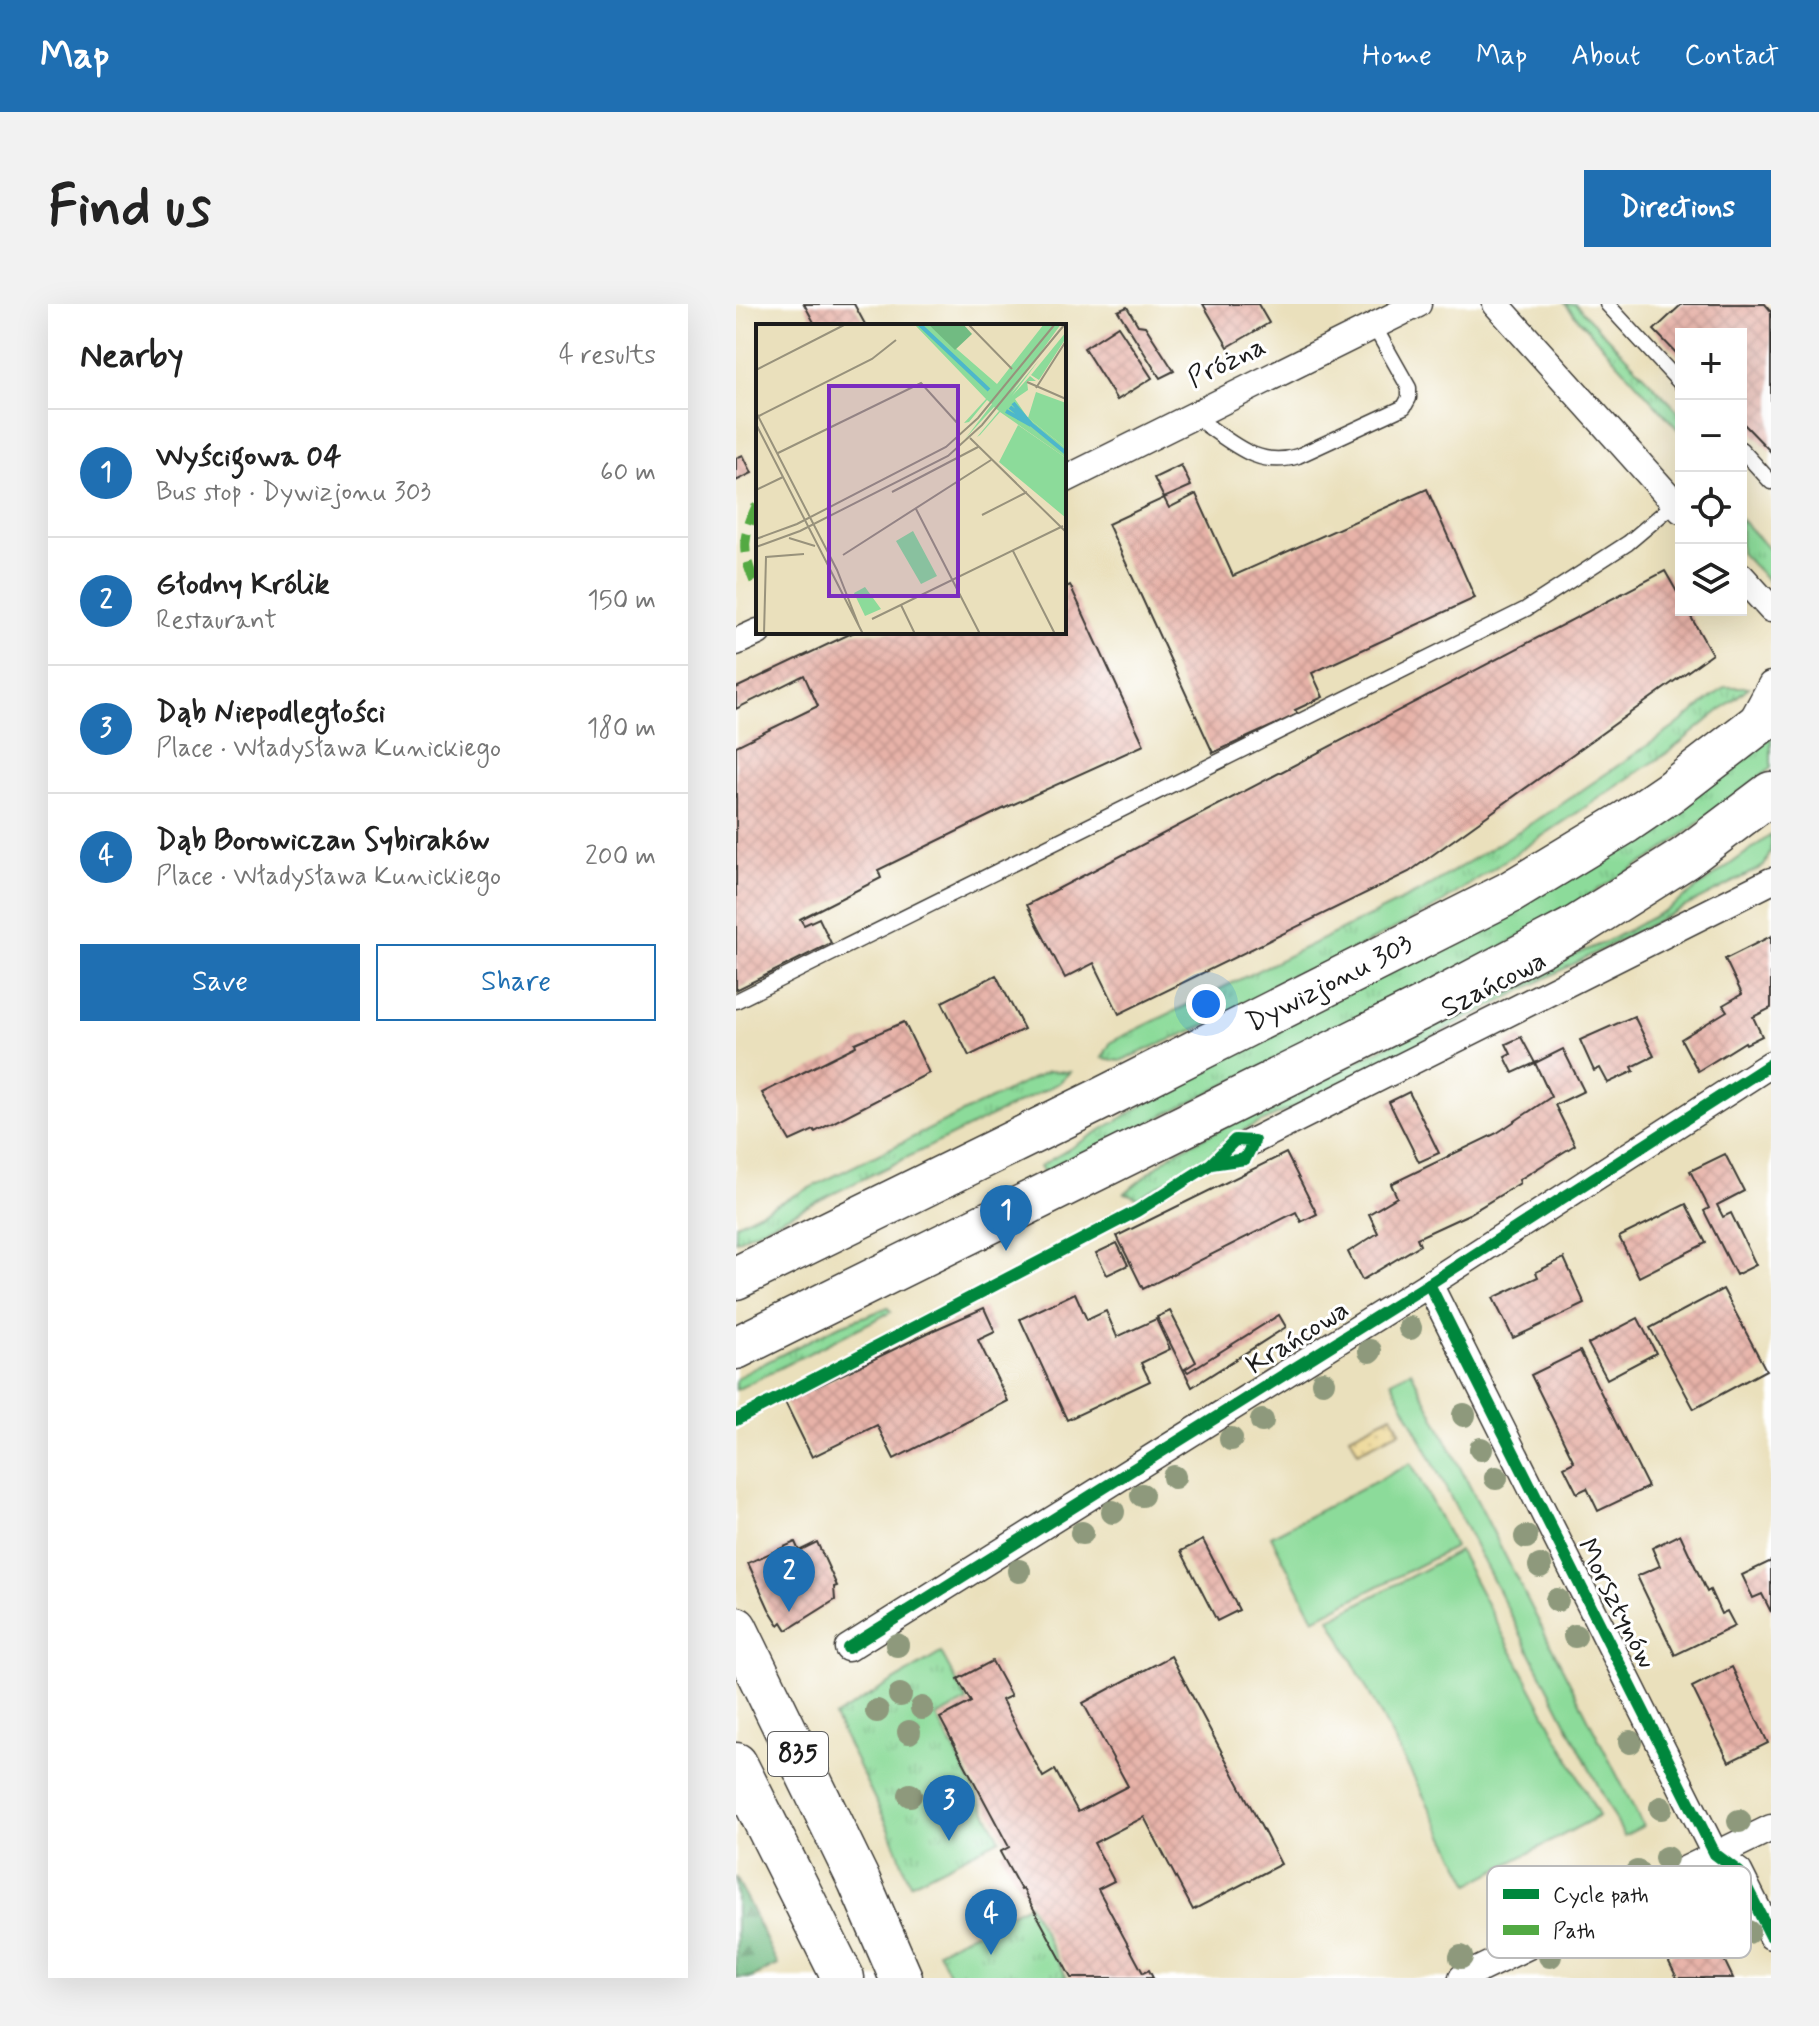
<!DOCTYPE html>
<html lang="en">
<head>
<meta charset="utf-8">
<style>
	body { margin:0; font-family:Mynerve,sans-serif; background:#f2f2f2; color:#222 }
	.controls { position:absolute; right:24px; top:24px; display:grid; overflow:hidden; border-radius:0px; box-shadow:0 8px 32px #0002 }
	.controls button { width:72px; height:72px; display:grid; place-items:center; padding:0; border:0; border-bottom:2px solid #e0e0e0; background:#fff; color:#222; font:40px sans-serif }
	.you { position:absolute; left:470px; top:700px; width:28px; height:28px; margin:-20px; border:6px solid #fff; border-radius:50%; background:#1a73e8; box-shadow:0 0 0 12px #1a73e833 }
	.badge { display:grid; place-items:center; width:52px; height:52px; border-radius:50%; background:#1f6fb2; color:#fff; font-size:26px; font-weight:700 }
	.pin { position:absolute; translate:-50% -66px; filter:drop-shadow(0 2px 4px #0008) }
	.pin::after { content:''; position:absolute; top:42px; width:28px; height:24px; background:inherit; clip-path:polygon(0 0,100% 0,50% 100%) }
	.list { margin:0; padding:0; list-style:none }
	h2 { display:flex; justify-content:space-between; align-items:center; height:104px; margin:0; padding:0 32px; font-size:34px }
	h2 small { font-size:26px; font-weight:400; color:#767676 }
	.list li { display:grid; grid-template-columns:52px 1fr auto; gap:24px; align-items:center; box-sizing:border-box; height:128px; padding:0 32px; border-top:2px solid #e0e0e0 }
	.list b { display:block; font-size:30px; white-space:nowrap }
	.list p { margin:0; font-size:26px; white-space:nowrap; color:#767676 }
	.list em { font-size:26px; font-style:normal; color:#767676 }
	.actions { display:flex; gap:16px; padding:24px 32px }
	.actions a { flex:1; padding:18px 0; border:2px solid #1f6fb2; border-radius:0px; text-align:center; font-size:28px; color:#1f6fb2 }
	.actions .main { background:#1f6fb2; color:#fff }
	.icon { flex:none; width:44px; height:44px; fill:none; stroke:currentColor; stroke-width:2; stroke-linecap:round; stroke-linejoin:round }
	.map { position:relative; flex:none; width:1035px; height:1674px; overflow:hidden; border-radius:0px }
	header { display:flex; align-items:center; gap:48px; box-sizing:border-box; height:112px; padding:0 40px; background:#1f6fb2; color:#fff }
	header strong { font-size:38px }
	nav { display:flex; gap:44px; margin-inline-start:auto; font-size:28px }
	.intro { display:flex; align-items:center; justify-content:space-between; box-sizing:border-box; height:192px; padding:0 48px }
	h1 { margin:0; font-size:56px }
	.button { padding:20px 36px; border-radius:0px; background:#1f6fb2; color:#fff; font-size:28px; font-weight:700 }
	main { display:flex; gap:48px; padding:0 48px }
	aside { flex:1; background:#fff; border-radius:0px; box-shadow:0 8px 32px #0002 }
	.map>svg:first-child { display:block }
	.grass { fill:url(#grass-tufts); stroke:#547c5b; stroke-width:2 }
	.forest { fill:url(#forest-firs); stroke:#466c4f; stroke-width:2 }
	.sand { fill:url(#sand-dots); stroke:#857b5d; stroke-width:2 }
	.green { fill:#8cdb9a; stroke:#547c5b; stroke-width:2 }
	.building { fill:url(#building-cross-hatch) }
	.lines { fill:none; stroke-linecap:round; stroke-linejoin:round }
	.lane-casing { stroke:#3b3934; stroke-width:17 }
	.street-casing { stroke:#3b3934; stroke-width:29 }
	.primary-casing { stroke:#3b3934; stroke-width:45 }
	.lane { stroke:#fff; stroke-width:14 }
	.street { stroke:#fff; stroke-width:26 }
	.primary { stroke:#fff; stroke-width:42 }
	.quiet { stroke:#52a943; stroke-width:10; stroke-dasharray:20 10; stroke-linecap:butt }
	.cycleway-casing { stroke:#fff; stroke-width:17 }
	.cycleway { stroke:#00873e; stroke-width:12 }
	.tree { fill:#8e997c }
	.labels { text-anchor:middle; dominant-baseline:central; stroke-width:6; stroke-linejoin:round; paint-order:stroke }
	.shield { fill:#fff; stroke:#606060; stroke-width:2 }
	.shield-label { font-size:26px; font-weight:bold; fill:#1c1c1c }
	.street-label { font-size:28px; fill:#1c1c1c; stroke:#fff }
	.inset-river { fill:none; stroke:#4db7cb; stroke-width:4 }
	.inset-road { fill:none; stroke:#98927c; stroke-width:2 }
	.view { fill:#7b2cbf; fill-opacity:0.15; stroke:#7b2cbf; stroke-width:4 }
	.inset-edge { fill:none; stroke:#1c1c1c; stroke-width:4 }
	.key { fill:#fff; stroke:#bbb; stroke-width:2 }
	.key-label { font-size:22px; fill:#1c1c1c }
</style>
</head>
<body>
<header>
<strong>Map</strong>
<nav><a>Home</a><a>Map</a><a>About</a><a>Contact</a></nav>
</header>
<div class="intro"><h1>Find us</h1><a class="button">Directions</a></div>
<main>
<aside>
<h2>Nearby<small>4 results</small></h2>
<ul class="list">
<li><span class="badge">1</span><div><b>Wyścigowa 04</b><p>Bus stop · Dywizjonu 303</p></div><em>60 m</em></li>
<li><span class="badge">2</span><div><b>Głodny Królik</b><p>Restaurant</p></div><em>150 m</em></li>
<li><span class="badge">3</span><div><b>Dąb Niepodległości</b><p>Place · Władysława Kunickiego</p></div><em>180 m</em></li>
<li><span class="badge">4</span><div><b>Dąb Borowiczan Sybiraków</b><p>Place · Władysława Kunickiego</p></div><em>200 m</em></li>
</ul>
<div class="actions"><a class="main">Save</a><a>Share</a></div>
</aside>
<div class="map">
<svg width="1035" height="1674" viewBox="0 0 1035 1674">
	<defs>
		<pattern id="grass-tufts" width="24" height="20" patternUnits="userSpaceOnUse" patternTransform="scale(2)"><rect width="24" height="20" fill="#8cdb9a"/><path d="M3 7l-1-3M5 7V3M7 7l1-3M15 17l-1-3M17 17v-4M19 17l1-3" fill="none" stroke="#78bb84"/></pattern>
		<pattern id="forest-firs" width="22" height="20" patternUnits="userSpaceOnUse" patternTransform="scale(2)"><rect width="22" height="20" fill="#71bb82"/><path d="M5 1l3.5 6h-7zM16 11l3.5 6h-7z" fill="#5c976a"/></pattern>
		<pattern id="sand-dots" width="8" height="8" patternUnits="userSpaceOnUse" patternTransform="scale(2)"><rect width="8" height="8" fill="#eeda9e"/><path d="M2 2h.1M6 6h.1" fill="none" stroke="#ccba88" stroke-width="1.8" stroke-linecap="round"/></pattern>
		<pattern id="building-cross-hatch" width="8" height="8" patternUnits="userSpaceOnUse" patternTransform="scale(2)"><rect width="8" height="8" fill="#e7b2a8"/><path d="M0 0l8 8M0 8l8-8" fill="none" stroke="#c69890"/></pattern>
	</defs>
	<rect width="100%" height="100%" fill="#fff"/>
	<filter id="ink" filterUnits="userSpaceOnUse"><feTurbulence type="fractalNoise" baseFrequency=".0125" numOctaves="2"/><feDisplacementMap in="SourceGraphic" scale="16" xChannelSelector="R" yChannelSelector="G"/><feConvolveMatrix kernelMatrix="1 2 1 2 8 2 1 2 1" color-interpolation-filters="sRGB"/></filter>
	<filter id="wash" filterUnits="userSpaceOnUse"><feTurbulence type="fractalNoise" baseFrequency=".006" numOctaves="4" result="noise"/><feDisplacementMap in="SourceGraphic" scale="32" xChannelSelector="R" yChannelSelector="G"/><feGaussianBlur stdDeviation="1.8" result="paint"/><feColorMatrix in="noise" values="0 0 0 0 0 0 0 0 0 0 0 0 0 0 0 0 0 1.4 0 .05"/><feComposite in="paint" operator="in"/></filter>
	<g filter="url(#wash)">
		<rect width="100%" height="100%" fill="#eae0bc"/>
		<g class="grass">
			<path d="M 829,0 L 839,0 L 945,110 L 945,129 Z"/>
			<path d="M 1005,215 L 1035,248 L 1035,280 L 1005,249 Z"/>
			<path d="M 989,383 L 1013,383 L 934,447 L 695,606 L 479,717 L 384,757 L 366,754 L 375,738 L 685,587 L 817,506 L 937,424 Z"/>
			<path d="M 1035,432 L 1035,464 L 923,549 L 761,646 L 309,870 L 304,862 Z"/>
			<path d="M 1035,531 L 1035,547 L 1028,562 L 563,801 L 492,833 L 475,851 L 402,894 L 389,889 L 437,849 L 807,664 L 872,637 L 932,605 Z"/>
			<path d="M 312,767 L 334,768 L 323,779 L 0,937 L 0,920 Z"/>
			<path d="M 152,1004 L 155,1008 L 0,1086 L 0,1076 L 9,1069 L 102,1022 Z"/>
			<path d="M 205,1349 L 231,1397 L 201,1413 L 264,1535 L 174,1580 L 153,1524 L 98,1413 Z"/>
			<path d="M 293,1600 L 331,1674 L 215,1674 L 202,1647 Z"/>
		</g>
		<path class="forest" d="M 0,1573 L 42,1661 L 15,1674 L 0,1674 Z"/>
		<path class="sand" d="M 656,1111 L 664,1127 L 622,1148 L 614,1132 Z"/>
		<g class="green">
			<path d="M 675,1067 L 907,1522 L 888,1532 L 655,1077 Z"/>
			<path d="M 675,1159 L 719,1243 L 578,1315 L 535,1232 Z"/>
			<path d="M 723,1247 L 863,1512 L 734,1580 L 594,1315 Z"/>
		</g>
		<g id="blocks">
			<g class="building">
				<path d="M 68,0 L 118,0 L 130,22 L 80,22 Z"/>
				<path d="M 467,0 L 522,0 L 533,19 L 492,43 Z"/>
				<path d="M 946,0 L 1029,0 L 1035,7 L 1035,148 L 1005,117 L 1005,30 L 945,30 L 945,54 L 918,26 Z"/>
				<path d="M 391,3 L 402,21 L 409,22 L 438,67 L 424,74 L 382,7 Z"/>
				<path d="M 382,22 L 416,74 L 381,96 L 348,44 Z"/>
				<path d="M 7,151 L 16,169 L 0,177 L 0,154 Z"/>
				<path d="M 445,161 L 455,182 L 428,194 L 418,174 Z"/>
				<path d="M 691,185 L 739,294 L 576,369 L 587,393 L 559,406 L 562,410 L 477,449 L 372,220 L 428,194 L 433,204 L 460,190 L 497,272 Z"/>
				<path d="M 929,267 L 945,295 L 945,306 L 951,306 L 976,350 L 673,568 L 383,710 L 358,659 L 329,674 L 291,601 Z"/>
				<path d="M 334,281 L 408,441 L 269,504 L 142,566 L 145,574 L 64,615 L 68,621 L 83,614 L 95,639 L 0,686 L 0,442 L 82,402 L 68,371 L 0,405 L 0,384 L 118,328 L 328,328 L 328,284 Z"/>
				<path d="M 1035,632 L 1035,704 L 1017,713 L 1026,732 L 1010,740 L 1009,738 L 962,767 L 945,735 L 991,707 L 987,701 L 1006,690 L 989,655 Z"/>
				<path d="M 260,671 L 288,725 L 233,752 L 206,698 Z"/>
				<path d="M 898,712 L 918,752 L 896,763 L 898,767 L 872,779 L 864,764 L 858,767 L 844,736 Z"/>
				<path d="M 168,718 L 193,769 L 79,828 L 78,826 L 54,837 L 26,789 L 120,742 L 119,739 Z"/>
				<path d="M 785,733 L 799,759 L 777,769 L 769,753 L 775,750 L 770,740 Z"/>
				<path d="M 827,745 L 848,787 L 819,801 L 839,841 L 783,876 L 784,879 L 733,910 L 681,934 L 684,941 L 626,976 L 612,948 L 642,929 L 633,910 L 661,893 L 655,880 L 761,829 L 815,793 L 799,759 Z"/>
				<path d="M 673,788 L 703,849 L 683,858 L 653,798 Z"/>
				<path d="M 550,849 L 581,910 L 565,918 L 560,908 L 407,985 L 381,932 Z"/>
				<path d="M 989,850 L 1008,887 L 981,901 L 987,913 L 995,909 L 1020,961 L 1000,971 L 968,907 L 973,904 L 954,867 Z"/>
				<path d="M 950,900 L 970,939 L 903,973 L 883,933 Z"/>
				<path d="M 381,939 L 392,961 L 371,971 L 360,949 Z"/>
				<path d="M 828,954 L 849,1000 L 777,1034 L 757,994 L 802,973 L 800,968 Z"/>
				<path d="M 987,985 L 1030,1066 L 958,1105 L 914,1024 Z"/>
				<path d="M 339,989 L 351,1016 L 370,1007 L 381,1033 L 420,1015 L 434,1045 L 405,1059 L 414,1077 L 331,1116 L 284,1015 Z"/>
				<path d="M 248,1004 L 259,1028 L 242,1036 L 272,1097 L 158,1155 L 141,1121 L 76,1153 L 49,1098 L 198,1026 Z"/>
				<path d="M 434,1007 L 460,1058 L 449,1065 L 452,1068 L 543,1011 L 550,1023 L 456,1083 L 421,1013 Z"/>
				<path d="M 902,1014 L 920,1049 L 871,1075 L 852,1040 Z"/>
				<path d="M 844,1047 L 912,1183 L 862,1207 L 851,1184 L 841,1189 L 828,1163 L 838,1158 L 795,1071 Z"/>
				<path d="M 944,1230 L 971,1288 L 974,1286 L 985,1310 L 991,1307 L 999,1322 L 939,1351 L 901,1272 L 924,1262 L 916,1244 Z"/>
				<path d="M 467,1236 L 503,1306 L 481,1317 L 445,1247 Z"/>
				<path d="M 59,1238 L 63,1247 L 81,1238 L 101,1282 L 98,1283 L 99,1296 L 51,1326 L 46,1318 L 43,1321 L 33,1305 L 12,1259 Z"/>
				<path d="M 1035,1257 L 1035,1308 L 1026,1290 L 1017,1294 L 1006,1271 Z"/>
				<path d="M 435,1352 L 545,1560 L 457,1606 L 408,1513 L 358,1539 L 378,1577 L 362,1585 L 407,1669 L 413,1666 L 417,1674 L 335,1674 L 287,1585 L 285,1586 L 264,1548 L 273,1543 L 204,1414 L 235,1398 L 222,1375 L 256,1357 L 275,1392 L 266,1396 L 307,1473 L 319,1466 L 342,1508 L 392,1482 L 347,1399 Z"/>
				<path d="M 996,1363 L 1032,1439 L 993,1458 L 956,1383 Z"/>
				<path d="M 977,1633 L 997,1674 L 941,1674 L 933,1658 L 936,1645 L 946,1640 L 955,1644 Z"/>
			</g>
		</g>
	</g>
	<g filter="url(#ink)">
		<use href="#blocks" fill-opacity="0" stroke="#3b3934" stroke-width="2"/>
		<g class="lines">
			<g class="lane-casing">
				<g id="lane">
					<path d="M 871,0 L 945,80"/>
					<path d="M 457,112 C 492,134 519,166 562,152 L 668,103 L 673,94 L 673,84 L 638,22"/>
					<path d="M 1005,145 L 1035,178"/>
					<path d="M 0,697 L 790,305 L 892,239 L 944,195"/>
				</g>
			</g>
			<g class="street-casing">
				<g id="street">
					<path d="M 760,0 L 945,206"/>
					<path d="M 328,176 L 682,0"/>
					<path d="M 1005,272 L 1035,305"/>
					<path d="M 0,338 L 22,328"/>
					<path d="M 1014,420 L 1035,381"/>
					<path d="M 509,841 L 1035,577"/>
					<path d="M 693,980 L 979,1550 L 1003,1568 L 1035,1632"/>
					<path d="M 112,1344 L 693,980 L 1035,760"/>
					<path d="M 726,1674 L 1035,1524"/>
				</g>
			</g>
			<g class="primary-casing">
				<g id="primary">
					<path d="M 0,974 L 367,794 L 773,589 L 890,518 L 934,488 L 1035,410"/>
					<path d="M 0,1044 L 688,703 L 840,623 L 949,554 L 1035,489"/>
					<path d="M 0,1324 L 123,1577 L 165,1674"/>
					<path d="M 0,1460 L 107,1674"/>
				</g>
			</g>
			<use href="#lane" class="lane"/>
			<use href="#street" class="street"/>
			<use href="#primary" class="primary"/>
			<path class="quiet" d="M 21,201 C 4,239 6,248 22,286"/>
			<g class="cycleway-casing">
				<g id="cycleway">
					<path d="M 693,980 L 979,1550 L 1003,1568 L 1035,1632"/>
					<path d="M 0,1116 L 401,907 L 475,860 L 499,836 L 518,837 L 509,855 L 475,860"/>
					<path d="M 112,1344 L 693,980 L 1035,760"/>
				</g>
			</g>
			<use href="#cycleway" class="cycleway"/>
		</g>
		<g class="tree">
			<circle cx="674" cy="1024" r="12"/>
			<circle cx="634" cy="1047" r="12"/>
			<circle cx="587" cy="1078" r="12"/>
			<circle cx="728" cy="1111" r="12"/>
			<circle cx="526" cy="1117" r="12"/>
			<circle cx="495" cy="1135" r="12"/>
			<circle cx="745" cy="1145" r="12"/>
			<circle cx="438" cy="1173" r="12"/>
			<circle cx="760" cy="1174" r="12"/>
			<circle cx="406" cy="1191" r="12"/>
			<circle cx="377" cy="1208" r="12"/>
			<circle cx="346" cy="1229" r="12"/>
			<circle cx="790" cy="1233" r="12"/>
			<circle cx="804" cy="1262" r="12"/>
			<circle cx="283" cy="1267" r="12"/>
			<circle cx="821" cy="1296" r="12"/>
			<circle cx="839" cy="1332" r="12"/>
			<circle cx="161" cy="1341" r="12"/>
			<circle cx="164" cy="1391" r="12"/>
			<circle cx="186" cy="1404" r="12"/>
			<circle cx="141" cy="1407" r="12"/>
			<circle cx="173" cy="1428" r="12"/>
			<circle cx="894" cy="1438" r="12"/>
			<circle cx="174" cy="1491" r="12"/>
			<circle cx="925" cy="1504" r="12"/>
			<circle cx="1003" cy="1517" r="12"/>
			<circle cx="930" cy="1554" r="12"/>
			<circle cx="901" cy="1568" r="12"/>
			<circle cx="1012" cy="1628" r="12"/>
			<circle cx="762" cy="1638" r="12"/>
			<circle cx="814" cy="1652" r="12"/>
			<circle cx="725" cy="1653" r="12"/>
		</g>
	</g>
	<g class="labels">
		<rect class="shield" x="32" y="1428" width="60" height="44" rx="6"/>
		<g class="shield-label">
			<text x="62" y="1450">835</text>
		</g>
		<g class="street-label">
			<text transform="translate(491 59) rotate(-26)">Próżna</text>
			<text transform="translate(594 680) rotate(-27)">Dywizjonu 303</text>
			<text transform="translate(758 681) rotate(-27)">Szańcowa</text>
			<text transform="translate(562 1034) rotate(-32)">Krańcowa</text>
			<text transform="translate(880 1300) rotate(63)">Morsztynów</text>
		</g>
	</g>
	<g transform="translate(20 20)">
		<rect width="310" height="310" fill="#eae0bc"/>
		<path d="M 158,0 L 172,0 L 241,60 L 288,0 L 305,0 L 254,71 L 283,36 L 256,72 L 274,52 L 280,57 L 271,57 L 272,66 L 259,75 L 272,94 L 310,124 L 310,134 L 244,88 L 224,111 L 221,113 L 243,87 L 238,83 L 209,115 L 236,80 L 231,76 L 213,98 L 208,99 L 230,75 ZM 310,8 L 310,14 L 283,56 L 275,51 ZM 109,263 L 125,285 L 109,292 L 98,269 Z" fill="#8cdb9a"/>
		<path d="M 172,0 L 207,0 L 216,10 L 199,26 Z" fill="#71bb82"/>
		<path d="M 280,68 L 310,79 L 310,124 L 272,94 ZM 262,101 L 310,134 L 310,194 L 243,138 ZM 157,207 L 181,252 L 165,260 L 140,217 Z" fill="#8cdb9a"/>
		<path class="inset-river" d="M 163,0 L 233,66M 257,79 L 275,100M 254,83 L 310,129M 250,87 L 275,101"/>
		<path class="inset-road" d="M 212,0 L 256,45M 0,46 L 90,0M 271,58 L 310,75M 280,64 L 310,17M 0,88 L 81,246 L 103,302M 3,92 L 116,35 L 140,16M 0,100 L 107,310M 214,114 L 310,208M 22,129 L 165,59 L 203,101M 0,166 L 27,153M 136,168 L 222,123M 160,185 L 224,310M 226,191 L 271,168M 33,214 L 59,222M 0,215 L 41,200 L 190,123 L 222,94 L 299,0M 0,223 L 44,207 L 192,132 L 226,101 L 309,0M 257,227 L 299,310M 87,231 L 235,136M 145,281 L 159,310M 116,295 L 307,202M 8,310 L 10,233 L 48,230"/>
		<path class="view" d="M 73,62 L 202,62 L 202,272 L 73,272 Z"/>
		<rect width="310" height="310" class="inset-edge"/>
	</g>
	<rect x="751" y="1562" width="264" height="92" rx="12" class="key"/>
	<rect x="767" y="1585" width="36" height="10" fill="#00873e"/>
	<rect x="767" y="1621" width="36" height="10" fill="#52a943"/>
	<g class="key-label">
		<text x="817" y="1598">Cycle path</text>
		<text x="817" y="1634">Path</text>
	</g>
</svg>
<div class="controls">
<button>+</button>
<button>−</button>
<button><svg class="icon" aria-label="locate" viewBox="0 0 24 24"><circle cx="12" cy="12" r="6"/><path d="M12 2v4M12 18v4M2 12h4M18 12h4"/></svg></button>
<button><svg class="icon" aria-label="layers" viewBox="0 0 24 24"><path d="M12 4l9 5-9 5-9-5zM3 14l9 5 9-5"/></svg></button>
</div>
<div class="you"></div>
<div class="pin badge" style="left:270px;top:947px">1</div>
<div class="pin badge" style="left:53px;top:1308px">2</div>
<div class="pin badge" style="left:213px;top:1537px">3</div>
<div class="pin badge" style="left:255px;top:1651px">4</div>
</div>
</main>
</body>
</html>
